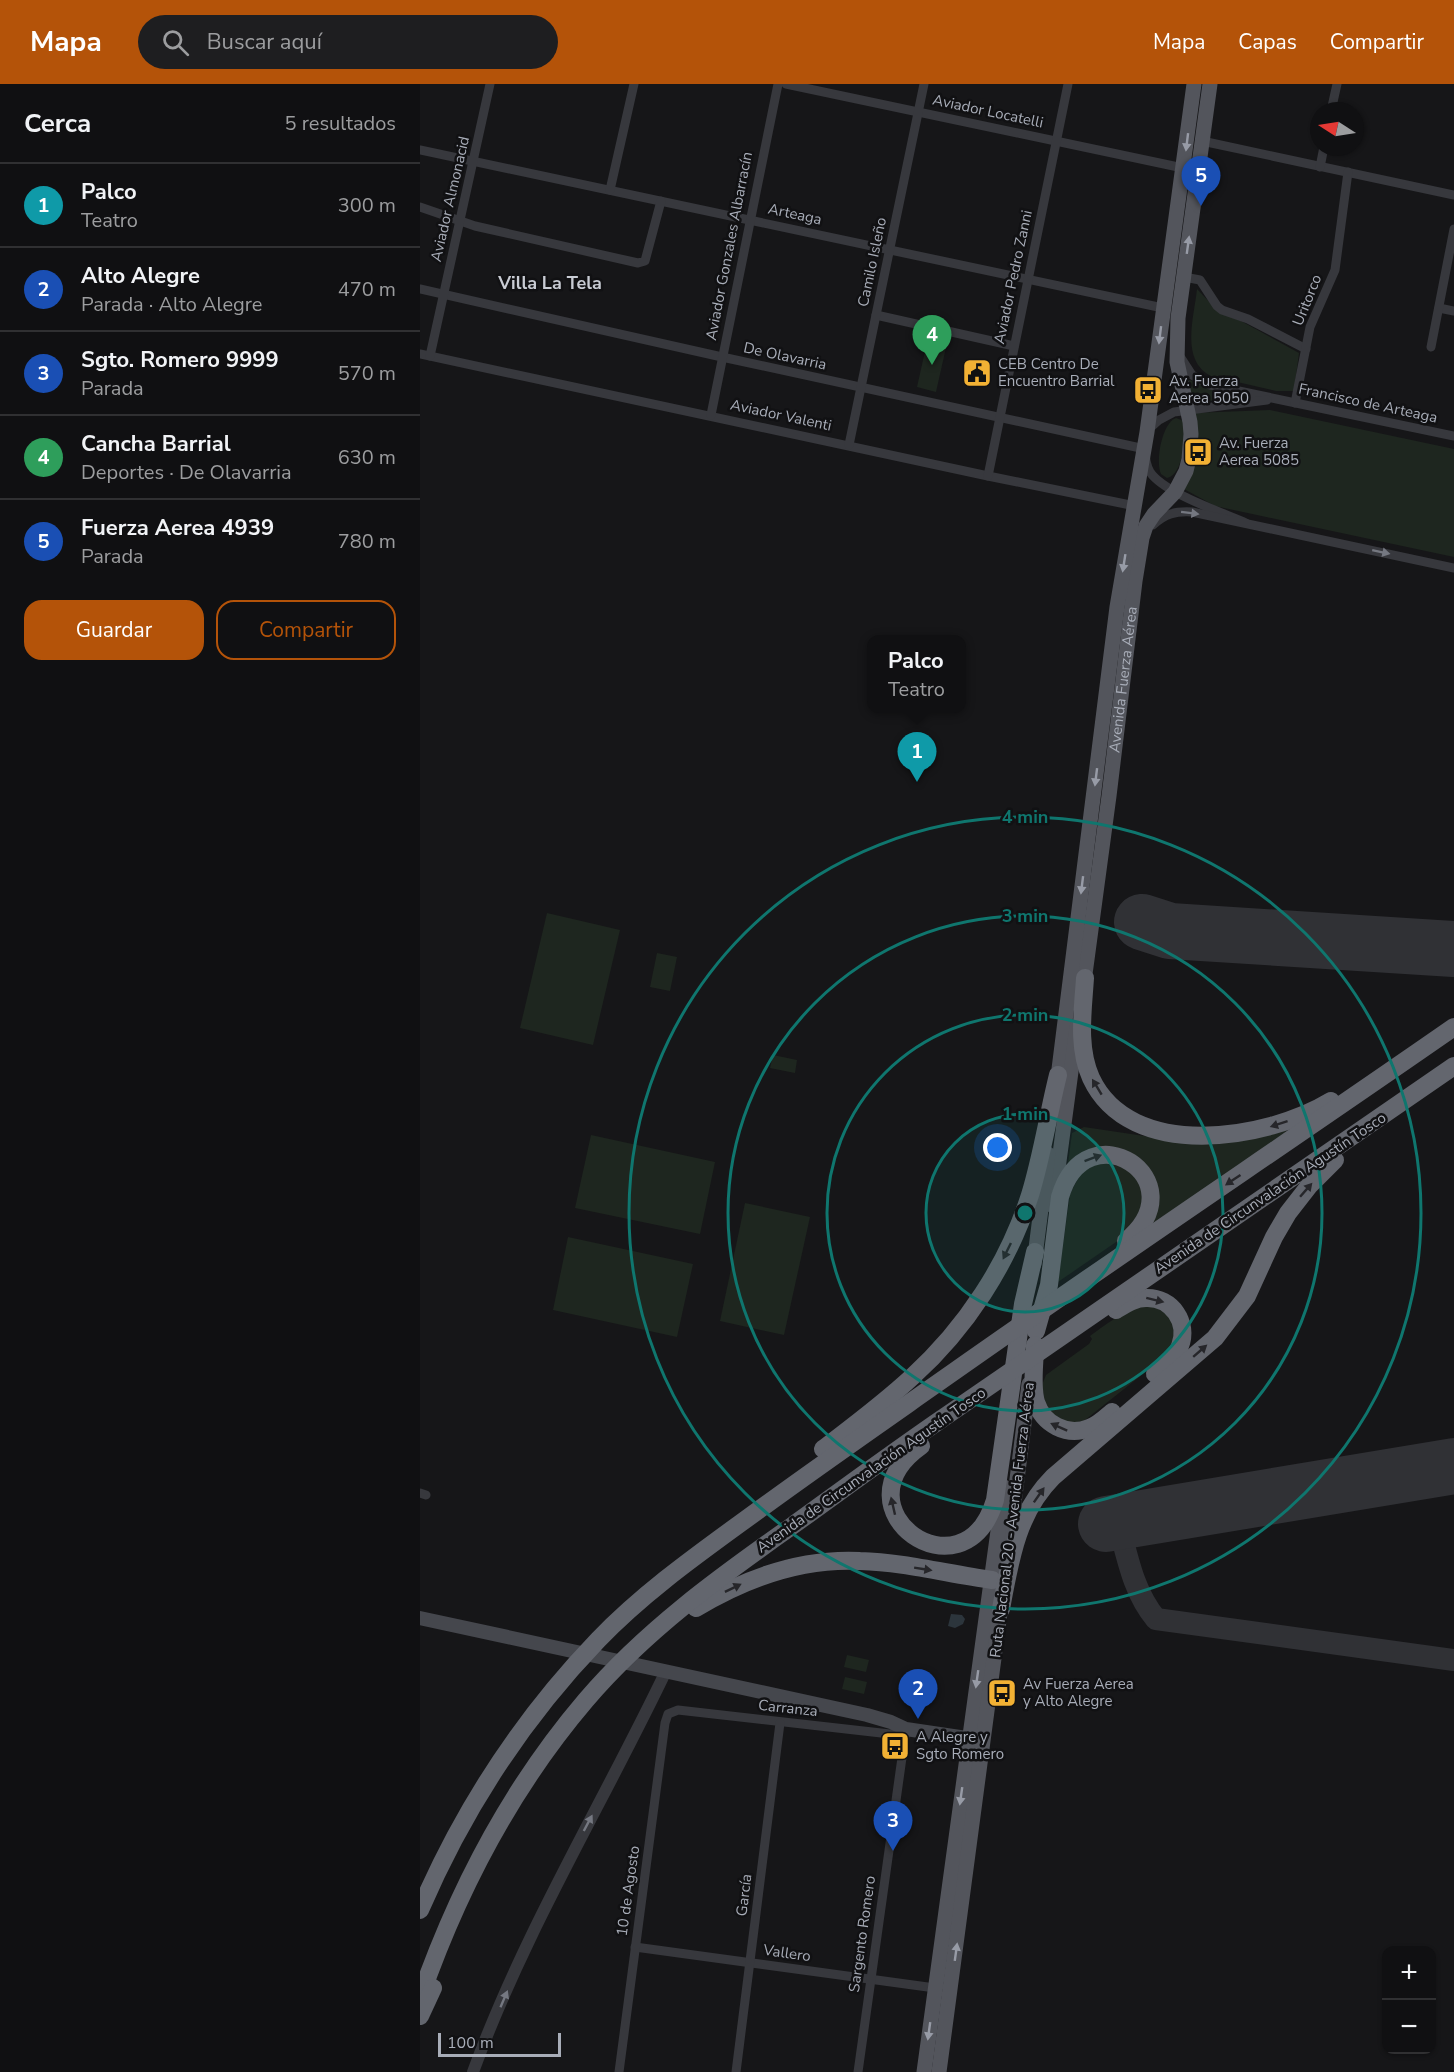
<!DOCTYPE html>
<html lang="es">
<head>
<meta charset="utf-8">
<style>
	body { margin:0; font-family:"Nunito Sans",sans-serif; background:#1e1e20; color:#f1f3f6 }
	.controls { position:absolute; right:18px; bottom:18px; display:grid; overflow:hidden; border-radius:12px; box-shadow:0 2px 4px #0004 }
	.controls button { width:54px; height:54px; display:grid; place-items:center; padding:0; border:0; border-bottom:2px solid #303032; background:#101012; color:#f1f3f6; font:30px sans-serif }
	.compass { position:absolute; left:890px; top:18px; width:54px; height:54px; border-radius:50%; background:#101012; box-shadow:0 2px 4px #0004; rotate:282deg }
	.scale { position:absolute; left:18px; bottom:15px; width:123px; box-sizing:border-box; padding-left:6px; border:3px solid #a8adb8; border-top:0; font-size:16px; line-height:21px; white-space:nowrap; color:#a8adb8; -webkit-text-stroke:4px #111113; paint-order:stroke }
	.you { position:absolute; left:578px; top:1064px; width:21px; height:21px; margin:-15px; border:4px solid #fff; border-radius:50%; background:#1a73e8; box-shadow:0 0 0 9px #1a73e833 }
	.badge { display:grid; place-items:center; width:39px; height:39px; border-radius:50%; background:#b45309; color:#fff; font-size:20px; font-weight:700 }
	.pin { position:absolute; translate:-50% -50px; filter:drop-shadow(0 2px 3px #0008) }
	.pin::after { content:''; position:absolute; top:32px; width:21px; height:18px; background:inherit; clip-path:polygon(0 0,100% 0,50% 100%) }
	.popup { position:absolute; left:447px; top:551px; width:99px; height:78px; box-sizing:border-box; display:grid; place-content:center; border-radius:12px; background:#101012; filter:drop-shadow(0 2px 4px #0005); font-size:20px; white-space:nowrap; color:#9c9d9f }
	.popup b { font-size:22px; color:#f1f3f6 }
	.popup::after { content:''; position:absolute; left:50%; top:100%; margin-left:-12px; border:12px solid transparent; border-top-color:#101012 }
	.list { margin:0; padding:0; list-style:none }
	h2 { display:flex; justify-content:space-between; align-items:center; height:78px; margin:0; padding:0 24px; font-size:26px }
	h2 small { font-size:20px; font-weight:400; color:#9c9d9f }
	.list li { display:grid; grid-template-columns:39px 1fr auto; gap:18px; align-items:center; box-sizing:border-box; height:84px; padding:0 24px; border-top:2px solid #303032 }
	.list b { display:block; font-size:22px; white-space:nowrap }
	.list p { margin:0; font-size:20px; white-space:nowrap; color:#9c9d9f }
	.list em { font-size:20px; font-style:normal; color:#9c9d9f }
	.actions { display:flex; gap:12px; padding:18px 24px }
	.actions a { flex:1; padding:14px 0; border:2px solid #b45309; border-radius:18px; text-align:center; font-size:21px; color:#b45309 }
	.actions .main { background:#b45309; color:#fff }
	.icon { flex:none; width:33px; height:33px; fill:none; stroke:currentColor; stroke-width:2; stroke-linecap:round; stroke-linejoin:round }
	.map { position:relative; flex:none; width:1034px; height:1988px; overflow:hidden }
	header { display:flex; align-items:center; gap:36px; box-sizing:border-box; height:84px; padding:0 30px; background:#b45309; color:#fff }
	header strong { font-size:28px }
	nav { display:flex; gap:33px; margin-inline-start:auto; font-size:21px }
	.search { width:420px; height:54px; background:#1e1e20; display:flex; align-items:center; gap:15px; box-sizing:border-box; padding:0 21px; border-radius:33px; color:#9c9d9f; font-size:22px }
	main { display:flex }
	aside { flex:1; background:#101012 }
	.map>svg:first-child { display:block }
	.green { fill:#1e261f }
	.water { fill:#2c353c }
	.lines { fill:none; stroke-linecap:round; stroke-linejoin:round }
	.taxiway { stroke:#303135; stroke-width:22 }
	.runway { stroke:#303135; stroke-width:56 }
	.minor { stroke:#37383d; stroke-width:9 }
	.tertiary { stroke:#37383d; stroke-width:12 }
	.secondary { stroke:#45474d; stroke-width:14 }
	.primary { stroke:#53555c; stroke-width:15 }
	.motorway { stroke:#63666e; stroke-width:18 }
	.oneway { fill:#979ba6 }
	.oneway2 { fill:#757881 }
	.oneway3 { fill:#26262a }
	.ring { fill:none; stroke:#0f766e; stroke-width:3 }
	.labels { text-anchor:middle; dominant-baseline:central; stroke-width:5; stroke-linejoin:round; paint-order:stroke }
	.street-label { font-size:15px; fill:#a8adb8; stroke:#111113 }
	.poi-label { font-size:15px; fill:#a8adb8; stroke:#111113; text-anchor:start }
	.quarter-label { font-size:18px; font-weight:bold; fill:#c9ccd4; stroke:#111113 }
	.centre { fill:#0f766e; stroke:#111113; stroke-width:3 }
	.ring-label { font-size:18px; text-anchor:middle; font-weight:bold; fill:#0f766e; stroke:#111113; stroke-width:5; stroke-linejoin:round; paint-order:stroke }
</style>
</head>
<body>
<header>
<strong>Mapa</strong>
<div class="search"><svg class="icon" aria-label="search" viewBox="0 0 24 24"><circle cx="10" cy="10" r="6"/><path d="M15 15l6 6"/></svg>Buscar aquí</div>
<nav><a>Mapa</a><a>Capas</a><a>Compartir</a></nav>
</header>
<main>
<aside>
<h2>Cerca<small>5 resultados</small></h2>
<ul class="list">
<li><span class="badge" style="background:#0f9aa8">1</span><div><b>Palco</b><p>Teatro</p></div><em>300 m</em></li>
<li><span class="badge" style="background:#1a4fb4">2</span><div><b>Alto Alegre</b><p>Parada · Alto Alegre</p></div><em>470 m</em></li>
<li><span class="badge" style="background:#1a4fb4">3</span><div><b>Sgto. Romero 9999</b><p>Parada</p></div><em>570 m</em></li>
<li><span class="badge" style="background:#2e9e5b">4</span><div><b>Cancha Barrial</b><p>Deportes · De Olavarria</p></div><em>630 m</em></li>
<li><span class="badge" style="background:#1a4fb4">5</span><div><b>Fuerza Aerea 4939</b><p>Parada</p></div><em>780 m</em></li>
</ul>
<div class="actions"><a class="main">Guardar</a><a>Compartir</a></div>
</aside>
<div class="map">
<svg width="1034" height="1988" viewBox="0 0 1034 1988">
	<rect width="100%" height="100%" fill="#161618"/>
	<g class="green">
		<path d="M 777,205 L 799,228 L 821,237 L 879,269 L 874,307 L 856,307 L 791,292 C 760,276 774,234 777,205 Z"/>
		<path d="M 508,254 L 527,259 L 516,308 L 497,303 Z"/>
		<path d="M 767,295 L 819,314 L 770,319 Z"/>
		<path d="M 850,326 L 1034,365 L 1034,473 L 795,422 L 764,405 L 773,329 Z"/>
		<path d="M 756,334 L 764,337 C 767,351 763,391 747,394 L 741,390 C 735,377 742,339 756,334 Z"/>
		<path d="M 127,829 L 200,846 L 173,961 L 100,944 Z"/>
		<path d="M 237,869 L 257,873 L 250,907 L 230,903 Z"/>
		<path d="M 353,971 L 377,976 L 375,989 L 350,984 Z"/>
		<path d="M 664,1043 L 758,1057 L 872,1043 L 843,1066 L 727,1143 L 720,1078 L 650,1082 L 648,1079 L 652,1049 Z"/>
		<path d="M 171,1051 L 295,1078 L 280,1150 L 155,1124 Z"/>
		<path d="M 677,1076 L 716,1087 L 725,1121 L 699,1156 L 638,1198 L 650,1110 L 660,1091 Z"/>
		<path d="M 325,1119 L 390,1133 L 364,1251 L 300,1237 Z"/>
		<path d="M 148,1153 L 273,1180 L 257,1253 L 133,1226 Z"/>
		<path d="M 732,1221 L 750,1232 L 756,1248 L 751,1265 L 738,1278 L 665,1336 C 645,1342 641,1337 626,1325 L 622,1301 L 626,1291 L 669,1260 L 672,1255 L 670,1252 C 691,1237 706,1224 732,1221 Z"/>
		<path d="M 427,1571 L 449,1576 L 446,1588 L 424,1583 Z"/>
		<path d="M 425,1593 L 447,1598 L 444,1610 L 422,1605 Z"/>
	</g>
	<path class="water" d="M 531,1530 L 542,1531 L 545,1535 L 543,1540 L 535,1544 L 528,1542 Z"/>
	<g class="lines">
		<path class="taxiway" d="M 698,1438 C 707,1471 713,1508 736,1535 L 1034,1576"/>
		<g class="runway">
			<path d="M 722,838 L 750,847 L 1034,865"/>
			<path d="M 686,1440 L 1034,1382"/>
		</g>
		<g class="minor">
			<path d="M 366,0 L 763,84"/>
			<path d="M 911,27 L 917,0"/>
			<path d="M 782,57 L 1034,111"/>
			<path d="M 0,66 L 743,224"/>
			<path d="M 900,83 L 904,63"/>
			<path d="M 190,106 L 214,0"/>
			<path d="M 0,123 L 55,142 L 218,179 L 225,177 L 241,117"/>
			<path d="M 764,193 L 780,196 L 797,222 L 802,226 L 828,235 L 886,265"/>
			<path d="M 0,205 L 302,273 L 725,365 C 725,373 726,381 730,388 C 744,409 801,428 826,439"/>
			<path d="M 1019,224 L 1034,227"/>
			<path d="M 456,231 L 594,262"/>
			<path d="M 1011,263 L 1034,145"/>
			<path d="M 0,270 L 568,392 L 715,422"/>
			<path d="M 10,272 L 70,0"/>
			<path d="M 761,274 L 772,291 L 790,301 L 1034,352"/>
			<path d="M 875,319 L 890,243 L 915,186 L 928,88"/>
			<path d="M 291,331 L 358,0"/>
			<path d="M 729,345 L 739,336 L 754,328 L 847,316"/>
			<path d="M 429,361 L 504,0"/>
			<path d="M 568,392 L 648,0"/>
			<path d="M 733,441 C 745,430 755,427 772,428 L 1034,484"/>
			<path d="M 0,1409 L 6,1411"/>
			<path d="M 215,1863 L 515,1904"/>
			<path d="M 199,1988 L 245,1639 L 248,1630 L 258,1626 L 470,1650 L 486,1645 L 438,1988"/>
			<path d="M 316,1988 L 360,1639"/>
		</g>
		<path class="tertiary" d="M 53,1988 C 104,1848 182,1721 246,1587"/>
		<path class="secondary" d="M 0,1534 L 447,1631 L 471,1638 L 486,1645 L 560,1656"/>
		<g class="primary">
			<path id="s1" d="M 663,905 L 689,712 L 715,497 L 722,454 L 726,442 L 734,430 L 755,408 L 766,387 L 769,375 L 771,350 L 770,338 L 757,278 L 758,234 L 790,0"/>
			<path d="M 637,1001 L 697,523 L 727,348 L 774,0"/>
			<path d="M 633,1122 L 657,943"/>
			<path d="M 614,1180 L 628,1070"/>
			<path d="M 588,1467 L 609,1300"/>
			<path d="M 504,1988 L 584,1403"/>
			<path d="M 519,1988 L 582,1514"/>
		</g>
		<g class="motorway">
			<path d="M 665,894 C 663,926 657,963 671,994 C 710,1078 847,1056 911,1017"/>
			<path d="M 696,1226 C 706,1220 715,1214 726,1214 C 752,1213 769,1239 760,1262 C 756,1274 745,1282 735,1290"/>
			<path d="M 616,1247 L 629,1201 L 640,1113 C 666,1023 780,1096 706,1157"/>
			<path d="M 615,1261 C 615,1279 611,1301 616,1318 C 623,1340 647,1353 669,1344 C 678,1341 685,1334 692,1328"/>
			<path d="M 501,1362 C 412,1425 544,1519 575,1416 L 603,1220 L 615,1168"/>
			<path d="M 403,1365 C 433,1342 464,1319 492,1293 C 546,1244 588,1180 610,1111 C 622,1072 628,1031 638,991"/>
			<path d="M 276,1524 C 326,1494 381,1474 440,1477 C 484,1478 528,1490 572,1496"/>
			<path d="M 581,1525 C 590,1476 597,1429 633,1393 L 795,1254 L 827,1212 L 854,1153 L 868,1129 L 889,1102 L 915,1076"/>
			<path d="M 0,1826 C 43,1726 102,1635 178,1556 C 226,1506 284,1466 340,1425 C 403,1379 468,1334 532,1289 C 698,1172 867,1059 1034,943"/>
			<path d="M 0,1914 C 38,1805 91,1704 166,1616 C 225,1547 298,1494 372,1442 C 422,1406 472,1369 523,1334 C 694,1217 865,1100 1034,982"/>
			<path d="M 0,1932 L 13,1904"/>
		</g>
	</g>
	<defs><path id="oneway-solid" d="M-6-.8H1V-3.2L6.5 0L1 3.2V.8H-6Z" transform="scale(1.5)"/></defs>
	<g class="oneway">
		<use href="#oneway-solid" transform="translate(767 58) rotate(97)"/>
		<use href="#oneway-solid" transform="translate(768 161) rotate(-82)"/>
		<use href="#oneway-solid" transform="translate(740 251) rotate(97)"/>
		<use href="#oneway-solid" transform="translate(704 479) rotate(99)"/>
		<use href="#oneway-solid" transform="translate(676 693) rotate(97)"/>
		<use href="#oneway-solid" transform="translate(662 801) rotate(97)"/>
		<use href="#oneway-solid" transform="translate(557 1595) rotate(98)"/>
		<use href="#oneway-solid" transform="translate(541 1712) rotate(98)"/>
		<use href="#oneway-solid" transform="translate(536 1868) rotate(-82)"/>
		<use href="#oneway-solid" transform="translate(509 1947) rotate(98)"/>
	</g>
	<g class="oneway2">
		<use href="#oneway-solid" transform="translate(770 429) rotate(7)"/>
		<use href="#oneway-solid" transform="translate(961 468) rotate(12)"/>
		<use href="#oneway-solid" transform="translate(168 1739) rotate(-62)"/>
		<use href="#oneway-solid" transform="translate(84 1915) rotate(-67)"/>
	</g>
	<g class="oneway3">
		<use href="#oneway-solid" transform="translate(677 1003) rotate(-121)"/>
		<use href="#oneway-solid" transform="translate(859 1040) rotate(162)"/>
		<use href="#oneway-solid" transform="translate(673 1074) rotate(-20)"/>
		<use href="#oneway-solid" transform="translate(813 1096) rotate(146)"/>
		<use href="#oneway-solid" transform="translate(886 1106) rotate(-49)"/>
		<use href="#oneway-solid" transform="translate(587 1167) rotate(116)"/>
		<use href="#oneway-solid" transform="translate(735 1216) rotate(14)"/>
		<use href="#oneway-solid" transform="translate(780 1267) rotate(-41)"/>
		<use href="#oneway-solid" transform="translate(639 1343) rotate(-156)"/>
		<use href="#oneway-solid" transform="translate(619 1411) rotate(-55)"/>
		<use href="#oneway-solid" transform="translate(473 1422) rotate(-103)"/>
		<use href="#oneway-solid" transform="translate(503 1485) rotate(9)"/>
		<use href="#oneway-solid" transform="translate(313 1504) rotate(-26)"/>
	</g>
	<circle cx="605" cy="1129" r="99" fill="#0f766e" fill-opacity=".12"/>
	<g class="ring">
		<circle cx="605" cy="1129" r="99"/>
		<circle cx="605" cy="1129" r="198"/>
		<circle cx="605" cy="1129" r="297"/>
		<circle cx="605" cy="1129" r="396"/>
	</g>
	<defs>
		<g id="civic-square" transform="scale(1.5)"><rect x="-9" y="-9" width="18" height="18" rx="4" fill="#f2b134" stroke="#111113"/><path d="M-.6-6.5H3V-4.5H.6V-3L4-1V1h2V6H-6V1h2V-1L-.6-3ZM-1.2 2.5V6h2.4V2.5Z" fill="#111"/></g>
		<g id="bus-square" transform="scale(1.5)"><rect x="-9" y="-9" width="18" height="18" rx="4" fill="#f2b134" stroke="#111113"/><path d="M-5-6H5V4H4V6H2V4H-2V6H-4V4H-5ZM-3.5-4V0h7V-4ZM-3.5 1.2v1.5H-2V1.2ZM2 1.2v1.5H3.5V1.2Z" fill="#111"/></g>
	</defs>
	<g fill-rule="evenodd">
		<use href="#civic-square" x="557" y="289"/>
		<use href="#bus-square" x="728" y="306"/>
		<use href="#bus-square" x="778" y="368"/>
		<use href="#bus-square" x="582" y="1609"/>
		<use href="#bus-square" x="475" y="1662"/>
	</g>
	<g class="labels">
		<g class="street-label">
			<text transform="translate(568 27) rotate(12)">Aviador Locatelli</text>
			<text transform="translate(30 115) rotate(-77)">Aviador Almonacid</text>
			<text transform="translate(375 130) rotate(12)">Arteaga</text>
			<text transform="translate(309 162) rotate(-79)">Aviador Gonzales Albarracín</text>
			<text transform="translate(452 178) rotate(-78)">Camilo Isleño</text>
			<text transform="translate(593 193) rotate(-78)">Aviador Pedro Zanni</text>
			<text transform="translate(887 216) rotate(-68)">Uritorco</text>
			<text transform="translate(365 272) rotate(12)">De Olavarria</text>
			<text transform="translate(948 319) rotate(12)">Francisco de Arteaga</text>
			<text transform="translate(361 331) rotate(12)">Aviador Valenti</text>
			<text stroke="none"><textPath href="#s1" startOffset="312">Avenida Fuerza Aérea</textPath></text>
			<text transform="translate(850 1109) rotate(-34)">Avenida de Circunvalación Agustín Tosco</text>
			<text transform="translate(451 1386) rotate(-35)">Avenida de Circunvalación Agustín Tosco</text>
			<text transform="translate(592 1436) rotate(-83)">Ruta Nacional 20 - Avenida Fuerza Aérea</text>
			<text transform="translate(368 1624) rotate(6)">Carranza</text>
			<text transform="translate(208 1807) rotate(-82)">10 de Agosto</text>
			<text transform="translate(324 1811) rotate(-83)">García</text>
			<text transform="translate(442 1850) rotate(-82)">Sargento Romero</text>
			<text transform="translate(367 1869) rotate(8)">Vallero</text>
		</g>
		<g class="poi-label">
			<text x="578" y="280">CEB Centro De<tspan x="578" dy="17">Encuentro Barrial</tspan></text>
			<text x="749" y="297">Av. Fuerza<tspan x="749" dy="17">Aerea 5050</tspan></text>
			<text x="799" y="359">Av. Fuerza<tspan x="799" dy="17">Aerea 5085</tspan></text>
			<text x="603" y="1600">Av Fuerza Aerea<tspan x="603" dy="17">y Alto Alegre</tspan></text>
			<text x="496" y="1653">A Alegre y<tspan x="496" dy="17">Sgto Romero</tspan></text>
		</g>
		<g class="quarter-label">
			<text x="130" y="199">Villa La Tela</text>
		</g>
	</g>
	<circle cx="605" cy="1129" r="9" class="centre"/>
	<g class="ring-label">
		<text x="605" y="739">4 min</text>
		<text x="605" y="838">3 min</text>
		<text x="605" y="937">2 min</text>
		<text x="605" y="1036">1 min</text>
	</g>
</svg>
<div class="controls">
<button>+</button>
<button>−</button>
</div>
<svg class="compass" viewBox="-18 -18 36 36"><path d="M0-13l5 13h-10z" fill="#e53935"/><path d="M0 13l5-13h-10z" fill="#9c9d9f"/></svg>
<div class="scale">100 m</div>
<div class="you"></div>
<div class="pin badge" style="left:497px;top:698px;background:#0f9aa8">1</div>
<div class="popup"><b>Palco</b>Teatro</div>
<div class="pin badge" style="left:498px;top:1635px;background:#1a4fb4">2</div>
<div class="pin badge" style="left:473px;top:1767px;background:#1a4fb4">3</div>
<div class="pin badge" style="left:512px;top:281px;background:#2e9e5b">4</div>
<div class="pin badge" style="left:781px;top:122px;background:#1a4fb4">5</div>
</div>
</main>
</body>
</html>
